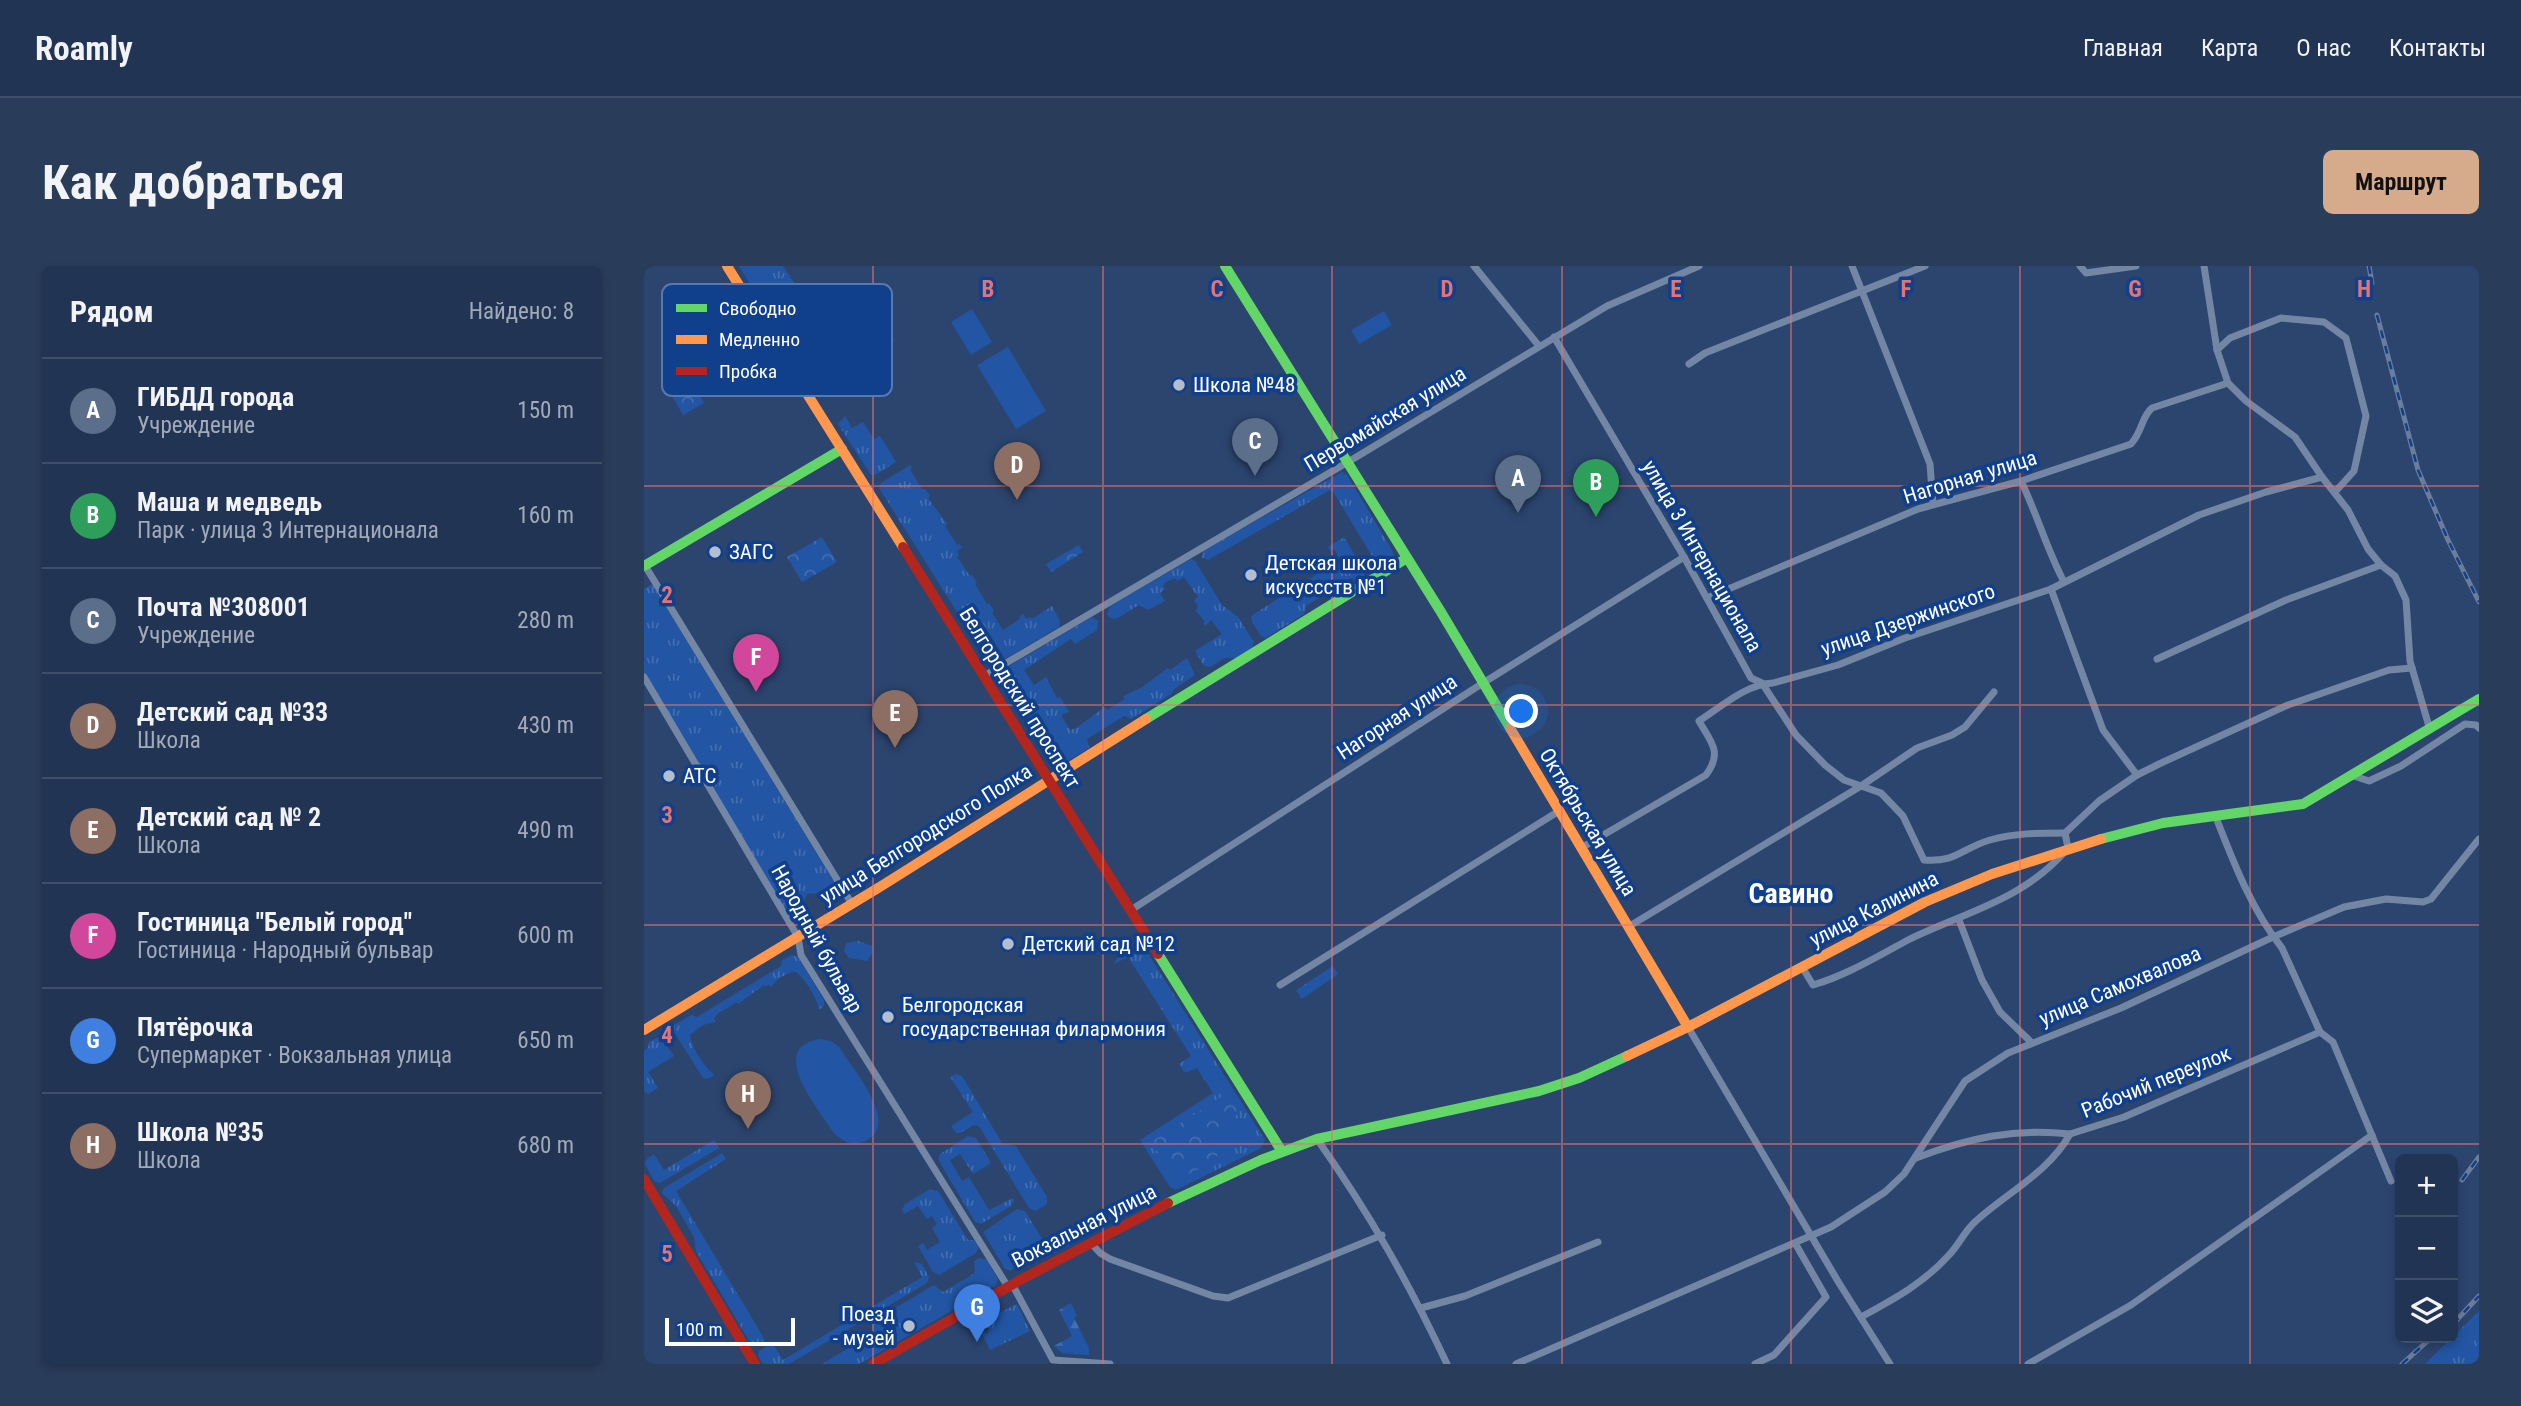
<!DOCTYPE html>
<html lang="ru">
<head>
<meta charset="utf-8">
<style>
	body { margin:0; font-family:"Roboto Condensed",sans-serif; background:#293c5a; color:#f1f3f6 }
	.controls { position:absolute; right:21px; bottom:21px; display:grid; overflow:hidden; border-radius:10px; box-shadow:0 4px 10px #0003 }
	.controls button { width:63px; height:63px; display:grid; place-items:center; padding:0; border:0; border-bottom:2px solid #3e4f6a; background:#213453; color:#f1f3f6; font:35px sans-serif }
	.scale { position:absolute; left:21px; bottom:18px; width:130px; box-sizing:border-box; padding-left:7px; border:4px solid #fff; border-top:0; font-size:19px; line-height:24px; white-space:nowrap; color:#fff; -webkit-text-stroke:5px #103f8b; paint-order:stroke }
	.you { position:absolute; left:878px; top:446px; width:24px; height:24px; margin:-18px; border:5px solid #fff; border-radius:50%; background:#1a73e8; box-shadow:0 0 0 10px #1a73e833 }
	.badge { display:grid; place-items:center; width:46px; height:46px; border-radius:50%; background:#d6ab8b; color:#fff; font-size:23px; font-weight:700 }
	.pin { position:absolute; translate:-50% -58px; filter:drop-shadow(0 2px 4px #0008) }
	.pin::after { content:''; position:absolute; top:37px; width:24px; height:21px; background:inherit; clip-path:polygon(0 0,100% 0,50% 100%) }
	.list { margin:0; padding:0; list-style:none }
	h2 { display:flex; justify-content:space-between; align-items:center; height:91px; margin:0; padding:0 28px; font-size:30px }
	h2 small { font-size:23px; font-weight:400; color:#a2aab8 }
	.list li { display:grid; grid-template-columns:46px 1fr auto; gap:21px; align-items:center; box-sizing:border-box; height:105px; padding:0 28px; border-top:2px solid #3e4f6a }
	.list b { display:block; font-size:26px; white-space:nowrap }
	.list p { margin:0; font-size:23px; white-space:nowrap; color:#a2aab8 }
	.list em { font-size:23px; font-style:normal; color:#a2aab8 }
	.icon { flex:none; width:38px; height:38px; fill:none; stroke:currentColor; stroke-width:2; stroke-linecap:round; stroke-linejoin:round }
	.map { position:relative; flex:none; width:1835px; height:1098px; overflow:hidden; border-radius:10px }
	header { display:flex; align-items:center; gap:42px; box-sizing:border-box; height:98px; padding:0 35px; background:#213453; border-bottom:2px solid #3e4f6a }
	header strong { font-size:33px }
	nav { display:flex; gap:38px; margin-inline-start:auto; font-size:24px }
	.intro { display:flex; align-items:center; justify-content:space-between; box-sizing:border-box; height:168px; padding:0 42px }
	h1 { margin:0; font-size:49px }
	.button { padding:18px 32px; border-radius:10px; background:#d6ab8b; color:#111; font-size:24px; font-weight:700 }
	main { display:flex; gap:42px; padding:0 42px }
	aside { flex:1; background:#213453; border-radius:10px; box-shadow:0 4px 10px #0003 }
	.map>svg:first-child { display:block }
	.grass { fill:url(#grass-tufts) }
	.forest { fill:url(#forest-firs) }
	.park { fill:url(#park-crowns) }
	.pitch { fill:#2255a3 }
	.lines { fill:none; stroke-linecap:round; stroke-linejoin:round }
	.street { stroke:#7386a4; stroke-width:7 }
	.fast { stroke:#63d668; stroke-width:10 }
	.slow { stroke:#ff974d; stroke-width:10 }
	.jam { stroke:#b3261e; stroke-width:10 }
	.rail-casing { stroke:#6b7d9b; stroke-width:5 }
	.rail { stroke:#103f8b; stroke-width:2.5; stroke-dasharray:8; stroke-linecap:butt }
	.grid { fill:none; stroke:#e47373; stroke-width:2; stroke-opacity:0.55 }
	.poi-dot { fill:#b5becd; stroke:#103f8b; stroke-width:2.5 }
	.labels { text-anchor:middle; dominant-baseline:central; stroke-width:7; stroke-linejoin:round; paint-order:stroke }
	.poi-label { font-size:21px; fill:#fff; stroke:#103f8b; text-anchor:start }
	.street-label { font-size:21px; fill:#fff; stroke:#103f8b }
	.district-label { font-size:28px; font-weight:bold; fill:#fff; stroke:#103f8b }
	.key { fill:#103f8b; stroke:#5879ae; stroke-width:2 }
	.key-label { font-size:19px; fill:#fff }
	.grid-label { font-size:23px; text-anchor:middle; font-weight:bold; fill:#e47373; stroke:#103f8b; stroke-width:7; stroke-linejoin:round; paint-order:stroke }
</style>
</head>
<body>
<header>
<strong>Roamly</strong>
<nav><a>Главная</a><a>Карта</a><a>О нас</a><a>Контакты</a></nav>
</header>
<div class="intro"><h1>Как добраться</h1><a class="button">Маршрут</a></div>
<main>
<aside>
<h2>Рядом<small>Найдено: 8</small></h2>
<ul class="list">
<li><span class="badge" style="background:#5c6f8a">A</span><div><b>ГИБДД города</b><p>Учреждение</p></div><em>150 m</em></li>
<li><span class="badge" style="background:#2e9e5b">B</span><div><b>Маша и медведь</b><p>Парк · улица 3 Интернационала</p></div><em>160 m</em></li>
<li><span class="badge" style="background:#5c6f8a">C</span><div><b>Почта №308001</b><p>Учреждение</p></div><em>280 m</em></li>
<li><span class="badge" style="background:#8d6e63">D</span><div><b>Детский сад №33</b><p>Школа</p></div><em>430 m</em></li>
<li><span class="badge" style="background:#8d6e63">E</span><div><b>Детский сад № 2</b><p>Школа</p></div><em>490 m</em></li>
<li><span class="badge" style="background:#d1479c">F</span><div><b>Гостиница &quot;Белый город&quot;</b><p>Гостиница · Народный бульвар</p></div><em>600 m</em></li>
<li><span class="badge" style="background:#3f7fe0">G</span><div><b>Пятёрочка</b><p>Супермаркет · Вокзальная улица</p></div><em>650 m</em></li>
<li><span class="badge" style="background:#8d6e63">H</span><div><b>Школа №35</b><p>Школа</p></div><em>680 m</em></li>
</ul>
</aside>
<div class="map">
<svg width="1835" height="1098" viewBox="0 0 1835 1098">
	<defs>
		<pattern id="grass-tufts" width="24" height="20" patternUnits="userSpaceOnUse" patternTransform="scale(1.75)"><rect width="24" height="20" fill="#2255a3"/><path d="M3 7l-1-3M5 7V3M7 7l1-3M15 17l-1-3M17 17v-4M19 17l1-3" fill="none" stroke="#436eb1"/></pattern>
		<pattern id="forest-firs" width="22" height="20" patternUnits="userSpaceOnUse" patternTransform="scale(1.75)"><rect width="22" height="20" fill="#2255a3"/><path d="M5 1l3.5 6h-7zM16 11l3.5 6h-7z" fill="#436eb1"/></pattern>
		<pattern id="park-crowns" width="20" height="18" patternUnits="userSpaceOnUse" patternTransform="scale(1.75)"><rect width="20" height="18" fill="#2255a3"/><path d="M2 6a3 3 0 1 1 6 0M12 15a3 3 0 1 1 6 0" fill="none" stroke="#436eb1"/></pattern>
	</defs>
	<rect width="100%" height="100%" fill="#2c456f"/>
	<g class="grass">
		<path d="M 95,0 L 139,0 L 151,18 L 153,17 L 156,21 L 154,22 L 167,44 L 170,43 L 184,53 L 184,55 L 208,61 L 209,58 L 218,60 L 218,63 L 242,68 L 243,65 L 248,66 L 250,76 L 236,84 L 231,93 L 224,92 L 221,88 L 212,86 L 209,89 L 201,87 L 198,83 L 180,83 L 177,79 L 171,77 L 159,85 L 150,69 L 139,71 Z"/>
		<path d="M 201,150 L 208,162 L 219,156 L 230,173 L 236,170 L 252,196 L 231,209 L 227,209 L 194,158 Z"/>
		<path d="M 266,199 L 268,202 L 266,204 L 278,223 L 281,223 L 286,230 L 284,232 L 303,258 L 301,260 L 313,279 L 316,278 L 318,282 L 313,285 L 315,289 L 313,291 L 326,310 L 328,309 L 333,317 L 331,318 L 343,338 L 345,337 L 350,345 L 348,347 L 359,364 L 376,353 L 375,351 L 379,348 L 382,353 L 386,351 L 388,353 L 408,340 L 416,355 L 415,361 L 361,393 L 336,353 L 326,359 L 320,357 L 235,222 L 237,217 Z"/>
		<path d="M 698,206 L 703,209 L 748,284 L 750,290 L 747,295 L 734,302 L 729,300 L 725,294 L 728,290 L 690,227 L 686,224 L 564,294 L 558,292 L 559,285 Z"/>
		<path d="M 700,271 L 721,306 L 720,311 L 714,315 L 707,312 L 662,340 L 660,348 L 622,372 L 617,370 L 608,356 L 607,350 L 646,325 L 649,328 L 655,324 L 654,320 L 693,296 L 695,299 L 698,297 L 690,283 L 686,285 L 684,281 Z"/>
		<path d="M 547,293 L 551,295 L 578,339 L 594,351 L 610,376 L 608,382 L 592,392 L 581,392 L 566,401 L 560,400 L 551,385 L 578,368 L 567,354 L 561,360 L 559,353 L 552,345 L 554,340 L 550,334 L 554,331 L 540,311 L 533,315 L 531,312 L 522,316 L 519,320 L 521,323 L 516,327 L 521,335 L 504,344 L 495,339 L 472,353 L 466,352 L 463,348 L 466,340 Z"/>
		<path d="M 8,318 L 195,624 L 182,633 L 176,627 L 163,628 L 159,637 L 161,646 L 146,656 L 0,409 L 0,323 Z"/>
		<path d="M 448,351 L 454,355 L 453,364 L 431,378 L 427,373 L 380,404 L 390,419 L 402,411 L 413,432 L 416,431 L 425,446 L 418,449 L 418,451 L 426,464 L 432,462 L 461,441 L 463,444 L 481,433 L 479,430 L 497,422 L 524,402 L 526,404 L 543,392 L 551,409 L 530,423 L 527,428 L 487,453 L 480,450 L 443,473 L 445,482 L 417,499 L 413,497 L 357,411 L 357,405 Z"/>
		<path d="M 214,675 L 228,680 L 229,686 L 223,695 L 205,692 L 200,685 L 202,677 Z"/>
		<path d="M 497,678 L 500,681 L 621,874 L 617,882 L 532,924 L 526,921 L 496,874 L 569,827 L 553,802 L 544,806 L 540,806 L 535,798 L 547,790 L 484,691 L 470,698 L 473,692 Z"/>
		<path d="M 148,689 L 154,691 L 180,734 L 180,740 L 175,744 C 174,733 159,709 150,705 L 135,712 L 127,721 L 125,719 L 121,721 L 120,719 L 94,738 L 93,736 L 73,748 L 70,753 L 72,756 L 59,759 L 46,769 C 46,779 62,804 71,809 L 63,813 L 59,812 L 30,766 L 30,759 L 47,749 L 53,751 L 137,700 L 138,694 Z"/>
		<path d="M 16,770 L 30,790 L 4,806 L 14,822 L 4,828 L 0,825 L 0,784 L 4,782 L 5,776 Z"/>
		<path d="M 312,808 L 318,810 L 358,877 L 372,880 L 403,931 L 402,939 L 391,945 L 385,942 L 335,860 L 330,859 L 316,867 L 312,867 L 307,860 L 329,846 L 306,811 Z"/>
		<path d="M 324,870 L 332,872 L 347,897 L 329,908 L 316,888 L 306,894 L 318,915 L 325,911 L 345,944 L 369,932 L 370,934 L 367,940 L 337,958 L 331,956 L 294,893 L 296,888 Z"/>
		<path d="M 70,874 L 75,882 L 16,917 L 10,915 L 1,898 L 2,894 L 10,888 L 20,904 Z"/>
		<path d="M 78,887 L 82,893 L 32,925 L 121,1074 L 113,1080 L 107,1078 L 52,985 L 50,971 L 32,940 L 18,927 L 20,922 Z"/>
		<path d="M 286,923 L 294,925 L 324,974 L 330,974 L 335,981 L 332,987 L 295,1009 L 289,1006 L 274,980 L 279,977 L 283,984 L 296,976 L 288,962 L 293,958 L 288,950 L 283,953 L 274,940 L 260,948 L 258,944 L 261,938 Z"/>
		<path d="M 373,943 L 381,945 L 400,976 L 411,978 L 426,971 L 430,973 L 430,977 L 411,987 L 399,985 L 367,1004 L 361,1003 L 339,966 Z"/>
		<path d="M 335,992 L 343,994 L 354,1013 L 352,1019 L 215,1098 L 178,1098 L 230,1067 L 229,1055 L 290,1019 L 299,1026 L 331,1007 L 330,995 Z"/>
		<path d="M 270,996 L 278,998 L 285,1011 L 283,1017 L 145,1098 L 119,1098 L 114,1089 L 115,1085 L 128,1077 L 139,1094 L 278,1011 Z"/>
		<path d="M 373,1038 L 386,1065 L 346,1084 L 337,1066 L 344,1067 L 345,1062 L 338,1061 L 336,1056 Z"/>
		<path d="M 1835,1045 L 1835,1098 L 1781,1098 Z"/>
	</g>
	<path class="forest" d="M 427,1037 L 433,1050 L 430,1052 L 445,1082 L 445,1089 L 418,1087 L 410,1080 L 428,1070 L 415,1044 Z"/>
	<g class="park">
		<path d="M 42,107 L 60,137 L 39,149 L 22,119 Z"/>
		<path d="M 178,271 L 193,296 L 158,316 L 143,291 Z"/>
		<path d="M 435,279 L 439,286 L 407,306 L 402,298 Z"/>
		<path d="M 689,700 L 694,708 L 658,733 L 652,724 Z"/>
		<path d="M 583,827 L 594,845 L 570,896 L 532,914 L 507,876 Z"/>
	</g>
	<g class="pitch">
		<path d="M 328,43 L 348,76 L 327,89 L 307,56 Z"/>
		<path d="M 740,45 L 748,59 L 715,78 L 707,64 Z"/>
		<path d="M 364,81 L 402,145 L 372,163 L 333,99 Z"/>
		<path d="M 177,773 L 187,775 L 195,781 C 208,802 260,861 219,876 C 207,880 198,875 190,867 C 175,844 121,780 177,773 Z"/>
	</g>
	<g class="lines">
		<g class="street">
			<path d="M 830,0 L 895,80"/>
			<path d="M 1208,0 L 1286,198 L 1289,238"/>
			<path d="M 1436,0 L 1442,7 L 1492,0"/>
			<path d="M 1560,0 L 1573,84 L 1584,117 L 1602,135 L 1651,171 L 1678,211 L 1704,244 L 1724,283 L 1737,299 L 1751,310 L 1762,334 L 1766,395 L 1786,464"/>
			<path d="M 910,71 L 1040,291 L 1107,412 L 1118,417 L 1152,469 L 1181,499 L 1200,514 L 1237,527 L 1259,550 L 1280,594 C 1314,596 1316,583 1346,574 C 1370,567 1396,567 1421,567"/>
			<path d="M 1573,84 L 1586,72 L 1637,52 L 1680,56 L 1702,72 L 1722,150 L 1710,205 L 1691,226"/>
			<path d="M 1045,98 L 1061,87 L 1281,0"/>
			<path d="M 1377,215 C 1393,248 1403,284 1420,316"/>
			<path d="M 0,298 L 208,638"/>
			<path d="M 1407,323 L 1459,464 L 1493,509"/>
			<path d="M 1063,332 L 1274,243 L 1377,215 L 1487,178 C 1499,165 1497,151 1508,142 L 1584,117"/>
			<path d="M 1513,393 L 1642,334 L 1737,299"/>
			<path d="M 340,410 L 704,196 L 963,40 L 1055,0"/>
			<path d="M 0,411 L 154,671 L 157,689 L 364,1021"/>
			<path d="M 1710,510 L 1725,515 L 1757,500 L 1821,458 L 1832,459 L 1835,462"/>
			<path d="M 1571,549 C 1589,595 1607,643 1638,682 L 1676,766 L 1689,776 L 1747,915"/>
			<path d="M 937,582 L 1062,509 C 1079,486 1067,476 1055,455 C 1077,441 1102,418 1129,417 L 1194,399 L 1261,372 L 1407,323 L 1555,249 L 1622,226 L 1678,211"/>
			<path d="M 487,644 L 839,417 L 1040,291"/>
			<path d="M 1315,654 L 1338,714 L 1356,746 L 1388,777"/>
			<path d="M 984,661 L 1217,520 L 1273,482 L 1308,469 L 1321,461 L 1350,426"/>
			<path d="M 1158,701 L 1169,719 C 1203,709 1234,690 1266,673 C 1324,645 1380,634 1424,582 L 1421,567 L 1455,535 L 1493,509 L 1515,498 L 1644,439 L 1745,404 L 1768,402"/>
			<path d="M 636,719 L 915,545"/>
			<path d="M 1044,761 L 1195,1017 L 1246,1098"/>
			<path d="M 673,873 C 725,947 764,1015 803,1098"/>
			<path d="M 1272,892 C 1324,872 1370,862 1426,868"/>
			<path d="M 447,977 L 456,987 L 466,993 L 569,1030 L 584,1032 L 738,969"/>
			<path d="M 368,1018 L 409,1094 L 466,1098"/>
			<path d="M 777,1042 L 821,1030 L 954,976"/>
			<path d="M 1217,1051 C 1250,1033 1280,1017 1305,989 C 1315,979 1321,964 1332,955 C 1364,926 1405,906 1426,868 L 1480,851 L 1676,766"/>
			<path d="M 872,1098 L 1187,961 L 1241,926 L 1260,908 L 1321,815 L 1364,787 L 1477,742 L 1629,671 L 1700,641 L 1742,633 L 1779,636 L 1787,633 L 1835,573"/>
			<path d="M 1111,1098 L 1130,1089 L 1182,1031 L 1151,977"/>
			<path d="M 1384,1098 L 1487,1039 L 1728,869"/>
		</g>
		<g class="fast">
			<path d="M 581,0 L 797,346 L 866,462"/>
			<path d="M 0,300 L 198,183"/>
			<path d="M 502,453 L 763,292"/>
			<path d="M 1457,573 L 1519,557 L 1659,538 L 1835,433"/>
			<path d="M 514,688 L 637,884"/>
			<path d="M 524,937 L 617,894 L 673,873 L 895,825 L 935,812 L 983,790"/>
		</g>
		<g class="slow">
			<path d="M 83,0 L 259,281"/>
			<path d="M 866,462 L 1044,761"/>
			<path d="M 0,764 L 239,619 L 502,453"/>
			<path d="M 983,790 L 1044,761 L 1281,636 L 1348,608 L 1457,573"/>
		</g>
		<g class="jam">
			<path d="M 259,281 L 514,688"/>
			<path d="M 0,913 L 111,1098"/>
			<path d="M 229,1098 L 376,1014 L 524,937"/>
		</g>
		<g class="rail-casing">
			<g id="rail">
				<path d="M 1725,0 L 1728,17"/>
				<path d="M 1733,49 L 1774,204 L 1804,274 L 1835,336"/>
				<path d="M 1818,914 L 1835,891"/>
				<path d="M 1809,1058 L 1835,1030"/>
				<path d="M 1758,1098 L 1787,1072"/>
			</g>
		</g>
		<use href="#rail" class="rail"/>
	</g>
	<path class="grid" d="M 229,0 L 229,1098M 459,0 L 459,1098M 688,0 L 688,1098M 918,0 L 918,1098M 1147,0 L 1147,1098M 1376,0 L 1376,1098M 1606,0 L 1606,1098M 0,220 L 1835,220M 0,439 L 1835,439M 0,659 L 1835,659M 0,878 L 1835,878"/>
	<g class="poi-dot">
		<circle cx="535" cy="119" r="7"/>
		<circle cx="71" cy="286" r="7"/>
		<circle cx="607" cy="309" r="7"/>
		<circle cx="25" cy="510" r="7"/>
		<circle cx="364" cy="678" r="7"/>
		<circle cx="244" cy="751" r="7"/>
		<circle cx="265" cy="1060" r="7"/>
	</g>
	<g class="labels">
		<g class="poi-label">
			<text x="549" y="119">Школа №48</text>
			<text x="85" y="286">ЗАГС</text>
			<text x="621" y="297">Детская школа<tspan x="621" dy="24">искуссств №1</tspan></text>
			<text x="39" y="510">АТС</text>
			<text x="378" y="678">Детский сад №12</text>
			<text x="258" y="739">Белгородская<tspan x="258" dy="24">государственная филармония</tspan></text>
			<text x="251" y="1048" text-anchor="end">Поезд<tspan x="251" dy="24">- музей</tspan></text>
		</g>
		<g class="street-label">
			<text transform="translate(741 153) rotate(-31)">Первомайская улица</text>
			<text transform="translate(1326 211) rotate(-17)">Нагорная улица</text>
			<text transform="translate(1058 290) rotate(60)">улица 3 Интернационала</text>
			<text transform="translate(1264 354) rotate(-19)">улица Дзержинского</text>
			<text transform="translate(376 432) rotate(58)">Белгородский проспект</text>
			<text transform="translate(753 451) rotate(-33)">Нагорная улица</text>
			<text transform="translate(944 556) rotate(59)">Октябрьская улица</text>
			<text transform="translate(282 568) rotate(-32)">улица Белгородского Полка</text>
			<text transform="translate(1230 643) rotate(-27)">улица Калинина</text>
			<text transform="translate(173 673) rotate(61)">Народный бульвар</text>
			<text transform="translate(1476 720) rotate(-23)">улица Самохвалова</text>
			<text transform="translate(1512 816) rotate(-22)">Рабочий переулок</text>
			<text transform="translate(440 960) rotate(-27)">Вокзальная улица</text>
		</g>
		<g class="district-label">
			<text x="1147" y="627">Савино</text>
		</g>
	</g>
	<rect x="18" y="18" width="230" height="112" rx="10" class="key"/>
	<rect x="32" y="38" width="31" height="8" fill="#63d668"/>
	<rect x="32" y="69" width="31" height="9" fill="#ff974d"/>
	<rect x="32" y="101" width="31" height="8" fill="#b3261e"/>
	<g class="key-label">
		<text x="75" y="49">Свободно</text>
		<text x="75" y="80">Медленно</text>
		<text x="75" y="112">Пробка</text>
	</g>
	<g class="grid-label">
		<text x="344" y="31">B</text>
		<text x="573" y="31">C</text>
		<text x="803" y="31">D</text>
		<text x="1032" y="31">E</text>
		<text x="1262" y="31">F</text>
		<text x="1491" y="31">G</text>
		<text x="1720" y="31">H</text>
		<text x="23" y="337">2</text>
		<text x="23" y="557">3</text>
		<text x="23" y="777">4</text>
		<text x="23" y="996">5</text>
	</g>
</svg>
<div class="controls">
<button>+</button>
<button>−</button>
<button><svg class="icon" aria-label="layers" viewBox="0 0 24 24"><path d="M12 4l9 5-9 5-9-5zM3 14l9 5 9-5"/></svg></button>
</div>
<div class="scale">100 m</div>
<div class="you"></div>
<div class="pin badge" style="left:874px;top:247px;background:#5c6f8a">A</div>
<div class="pin badge" style="left:952px;top:251px;background:#2e9e5b">B</div>
<div class="pin badge" style="left:611px;top:210px;background:#5c6f8a">C</div>
<div class="pin badge" style="left:373px;top:234px;background:#8d6e63">D</div>
<div class="pin badge" style="left:251px;top:482px;background:#8d6e63">E</div>
<div class="pin badge" style="left:112px;top:426px;background:#d1479c">F</div>
<div class="pin badge" style="left:333px;top:1076px;background:#3f7fe0">G</div>
<div class="pin badge" style="left:104px;top:863px;background:#8d6e63">H</div>
</div>
</main>
</body>
</html>
